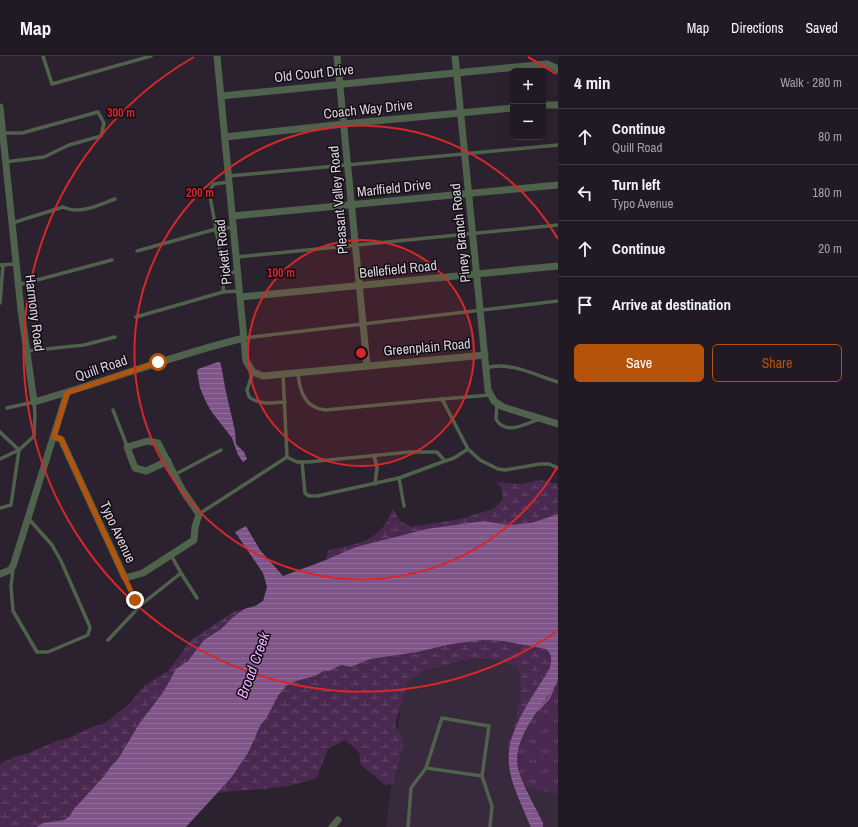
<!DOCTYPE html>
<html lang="en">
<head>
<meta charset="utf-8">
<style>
	body { margin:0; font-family:"Archivo Narrow",sans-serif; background:#2d2630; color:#f1f3f6 }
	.controls { position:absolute; right:12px; top:12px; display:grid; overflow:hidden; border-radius:6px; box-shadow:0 4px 16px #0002 }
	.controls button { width:36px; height:36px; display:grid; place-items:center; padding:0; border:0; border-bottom:1px solid #3e3841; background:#211923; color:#f1f3f6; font:20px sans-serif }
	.stop { position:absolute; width:12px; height:12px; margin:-9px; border:3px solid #b45309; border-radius:50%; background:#fff }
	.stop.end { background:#b45309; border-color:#fff; box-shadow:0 1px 4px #0008 }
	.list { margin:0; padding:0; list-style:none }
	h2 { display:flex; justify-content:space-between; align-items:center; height:52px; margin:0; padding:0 16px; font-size:17px }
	h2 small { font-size:13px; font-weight:400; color:#a2a0a6 }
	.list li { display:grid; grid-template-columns:26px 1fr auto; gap:12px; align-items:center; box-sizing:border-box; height:56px; padding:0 16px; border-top:1px solid #3e3841 }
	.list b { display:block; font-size:15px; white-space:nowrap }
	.list p { margin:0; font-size:13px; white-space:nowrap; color:#a2a0a6 }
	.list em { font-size:13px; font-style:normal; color:#a2a0a6 }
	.actions { display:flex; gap:8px; padding:12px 16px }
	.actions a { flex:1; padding:9px 0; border:1px solid #b45309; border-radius:6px; text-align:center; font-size:14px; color:#b45309 }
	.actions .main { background:#b45309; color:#fff }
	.icon { flex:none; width:22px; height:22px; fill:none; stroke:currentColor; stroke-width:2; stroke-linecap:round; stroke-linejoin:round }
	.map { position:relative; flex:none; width:558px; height:771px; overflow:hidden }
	header { display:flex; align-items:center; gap:24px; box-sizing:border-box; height:56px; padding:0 20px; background:#211923; border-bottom:1px solid #3e3841 }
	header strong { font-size:19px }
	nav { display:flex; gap:22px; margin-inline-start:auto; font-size:14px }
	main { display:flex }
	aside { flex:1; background:#211923 }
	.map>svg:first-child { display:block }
	.built { fill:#39293c }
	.wetland { fill:url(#wetland-marsh) }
	.park { fill:url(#park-tufts) }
	.water { fill:url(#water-rules) }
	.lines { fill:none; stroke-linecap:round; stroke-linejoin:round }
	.stream { stroke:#7f5488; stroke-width:2.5 }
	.service { stroke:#4f624c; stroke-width:3.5 }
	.minor { stroke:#4f624c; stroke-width:7 }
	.route { stroke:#b45309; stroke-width:5 }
	.ring { fill:none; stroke:#d62828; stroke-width:2 }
	.labels { text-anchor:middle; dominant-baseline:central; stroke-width:3; stroke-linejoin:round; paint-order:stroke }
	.street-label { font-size:14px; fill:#dbd3dc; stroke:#110c13 }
	.water-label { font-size:15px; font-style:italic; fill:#f0b1ff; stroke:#110c13 }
	.centre { fill:#d62828; stroke:#110c13; stroke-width:2 }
	.ring-label { font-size:12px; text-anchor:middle; font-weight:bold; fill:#d62828; stroke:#110c13; stroke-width:3; stroke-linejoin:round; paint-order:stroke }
</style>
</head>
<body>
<header>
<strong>Map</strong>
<nav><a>Map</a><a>Directions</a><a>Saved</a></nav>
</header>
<main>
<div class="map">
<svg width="558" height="771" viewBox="0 0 558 771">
	<defs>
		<pattern id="wetland-marsh" width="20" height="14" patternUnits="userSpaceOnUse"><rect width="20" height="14" fill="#4a2951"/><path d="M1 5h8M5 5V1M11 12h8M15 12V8" fill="none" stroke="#644769"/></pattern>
		<pattern id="park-tufts" width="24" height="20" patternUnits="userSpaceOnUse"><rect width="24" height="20" fill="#4a2951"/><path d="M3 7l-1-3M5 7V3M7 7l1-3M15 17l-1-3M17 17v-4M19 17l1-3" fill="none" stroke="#644769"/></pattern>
		<pattern id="water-rules" width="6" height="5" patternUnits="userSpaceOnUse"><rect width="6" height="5" fill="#7f5488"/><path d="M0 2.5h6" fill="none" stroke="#916c98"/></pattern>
	</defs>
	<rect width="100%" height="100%" fill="#2c212f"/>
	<path class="built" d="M 558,571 L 518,730 L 558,738 L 558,771 L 386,771 L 408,593 Z"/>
	<g class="wetland">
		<path d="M 540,424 L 558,428 L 558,458 L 531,467 L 509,469 L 483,465 L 426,473 L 396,480 L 326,504 L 328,494 C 348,490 368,488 382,472 C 387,467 390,459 393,453 L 400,465 L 412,471 L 460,463 L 493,453 L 503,444 L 501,431 L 496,426 L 520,428 Z"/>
		<path d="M 244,553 L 232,562 L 221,573 L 204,584 L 188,605 L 176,614 L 164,635 L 139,668 L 118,703 L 111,710 L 105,719 L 74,753 L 69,761 L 64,764 L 43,767 L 36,771 L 0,771 L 0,708 L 14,701 L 29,697 L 56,685 L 66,683 L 90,672 L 105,667 L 129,648 L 145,629 L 168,615 L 190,585 L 233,556 Z"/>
		<path d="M 483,584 L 503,585 L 546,593 C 553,599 551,604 550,612 L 514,673 C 518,652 524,632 518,611 L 501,604 L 472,602 L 425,614 L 408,624 L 395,669 L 404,687 L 393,728 L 385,729 L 361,709 L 359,696 L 345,684 L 328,693 L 317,722 C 285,734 250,733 217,737 L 231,722 L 248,697 L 261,667 L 266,663 L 278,640 L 286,630 L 296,625 L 315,620 L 324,615 L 329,615 L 341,609 L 351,611 L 370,603 L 417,596 L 452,588 Z"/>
	</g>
	<path class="park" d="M 558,593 L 558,738 L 518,730 L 507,689 Z"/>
	<g class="water">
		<path d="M 218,306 L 220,306 L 221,309 L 226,336 L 235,375 L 236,388 L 244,396 L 247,403 L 243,406 L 238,399 L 232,382 L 211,355 L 206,346 L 200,332 L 197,315 L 198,313 Z"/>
		<path d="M 558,458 L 558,624 L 556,629 C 540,652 509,687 519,716 C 525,734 535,750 543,767 L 543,771 L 531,771 L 529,767 C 522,749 511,729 509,709 C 505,675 533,641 550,612 C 551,604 553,599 546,593 L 503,585 L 483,584 L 452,588 L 417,596 L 370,603 L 351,611 L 341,609 L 329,615 L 324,615 L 315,620 L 296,625 L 286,630 L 278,640 L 266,663 L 261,668 L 248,697 L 231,722 L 186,771 L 36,771 L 43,767 L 64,764 L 69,761 L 74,753 L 105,719 L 111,710 L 118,703 L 139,668 L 164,635 L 176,613 L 188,605 L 204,584 L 221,573 L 232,562 L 244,553 L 255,550 L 263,545 L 267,531 L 263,517 L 235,476 L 246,470 L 260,494 L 283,520 L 326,504 L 356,491 L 426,473 L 483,465 L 509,469 L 531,467 Z"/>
	</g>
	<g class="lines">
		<path class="stream" d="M 538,654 L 549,642 L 553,632"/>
		<g class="service">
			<path d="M 43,0 L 52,28 L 151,0"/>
			<path d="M 2,77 L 22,77 L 98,56 L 104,67 L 101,80 L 69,89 L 44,101 L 5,106"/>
			<path d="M 229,120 L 558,89"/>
			<path d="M 12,167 L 63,151 C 80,159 98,149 115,143"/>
			<path d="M 216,176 L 234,170"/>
			<path d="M 137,195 L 216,173"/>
			<path d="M 237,201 L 558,169"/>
			<path d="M 0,209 L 16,208"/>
			<path d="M 224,217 L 238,216"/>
			<path d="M 18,229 L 112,204"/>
			<path d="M 223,236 L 224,217 L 209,135 L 214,128 L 229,126"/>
			<path d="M 0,247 L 3,209"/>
			<path d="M 136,261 L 223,236 L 239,235"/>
			<path d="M 244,282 L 558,245"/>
			<path d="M 27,295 L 84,289 L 115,281"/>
			<path d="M 486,312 C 510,305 535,319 558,326"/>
			<path d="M 253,316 L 247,334 L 249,341 C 259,349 272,347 285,346"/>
			<path d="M 298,316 C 299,334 305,352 325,354 L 442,343 L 468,393 L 480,404 L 498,413 L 505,414 L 540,408 L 549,408 L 558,412"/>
			<path d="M 442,343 L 490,339"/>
			<path d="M 497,348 L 496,363 C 505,380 526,368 539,363"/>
			<path d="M 113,354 L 127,390"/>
			<path d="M 0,376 L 19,394 L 11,449 L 0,452"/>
			<path d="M 374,399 L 377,412 L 375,428"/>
			<path d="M 287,401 L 297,406 L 308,406 L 410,396 L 437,396 L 445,405 L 454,402 L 468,393"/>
			<path d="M 0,403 L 19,394 L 34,380 L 35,359 L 34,346 L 7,352"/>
			<path d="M 302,406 L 305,437 L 309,440 L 317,440 L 399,422 L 445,405"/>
			<path d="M 174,419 L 221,394"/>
			<path d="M 399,422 L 404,450"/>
			<path d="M 199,458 L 287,401 L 283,318"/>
			<path d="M 13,513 L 11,530 L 13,555 L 37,596 L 48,596 L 88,579 L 90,571 L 61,505 L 52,489 L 28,462"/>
			<path d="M 181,517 L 197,542"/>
			<path d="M 125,522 L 135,544 L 142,548 L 181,517 L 171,499"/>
			<path d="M 108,584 L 142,548"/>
			<path d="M 426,712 L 482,720"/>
			<path d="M 408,771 L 411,732 L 426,712 L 442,662 L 489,670 L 482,720 L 492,750 L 490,771"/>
		</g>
		<g class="minor">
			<path d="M 217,0 L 246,305 L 253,316 L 263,320 L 485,299"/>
			<path d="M 337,0 L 367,309"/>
			<path d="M 455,0 L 488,334 L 494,345 L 503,351 L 558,368"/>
			<path d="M 221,40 L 547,8 L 556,12 L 558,14"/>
			<path d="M 543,49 L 558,49"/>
			<path d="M 0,51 L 21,254 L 34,346 C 105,326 173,299 244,282"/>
			<path d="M 225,81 L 344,68 L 513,52"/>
			<path d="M 233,160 L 558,129"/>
			<path d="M 241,241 L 558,210"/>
			<path d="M 54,381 L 61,383 L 125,522 L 143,517 L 194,484 L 195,471 L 199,458 L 183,435 L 158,387 L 148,385 L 127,391 L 135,412 L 146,415 L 168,405"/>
			<path d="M 0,518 L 10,514 L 13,510 L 67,337"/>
			<path d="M 332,771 L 338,764"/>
		</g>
	</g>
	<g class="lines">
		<path class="route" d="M 135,544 L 61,383 L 54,381 L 67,337 L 158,306"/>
	</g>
	<circle cx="361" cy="297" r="113" fill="#d62828" fill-opacity=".12"/>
	<g class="ring">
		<circle cx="361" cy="297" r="113"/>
		<path d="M558 410A227 227 0 1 1 558 183"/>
		<path d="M556 576A340 340 0 1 1 194 1M528 1A340 340 0 0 1 556 18"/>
	</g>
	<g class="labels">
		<g class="street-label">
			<text transform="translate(314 17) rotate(-6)">Old Court Drive</text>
			<text transform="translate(368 53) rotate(-6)">Coach Way Drive</text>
			<text transform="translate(394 132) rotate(-6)">Marlfield Drive</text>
			<text transform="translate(338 144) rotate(-95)">Pleasant Valley Road</text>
			<text transform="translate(460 177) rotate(-96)">Piney Branch Road</text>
			<text transform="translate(223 196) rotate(-96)">Pickett Road</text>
			<text transform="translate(398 213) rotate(-6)">Bellefield Road</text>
			<text transform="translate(35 257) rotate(83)">Harmony Road</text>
			<text transform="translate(427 291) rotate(-5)">Greenplain Road</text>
			<text transform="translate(101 312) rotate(-19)">Quill Road</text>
			<text transform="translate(118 476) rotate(65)">Typo Avenue</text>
		</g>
		<g class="water-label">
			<text transform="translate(253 609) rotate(-70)">Broad Creek</text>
		</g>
	</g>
	<circle cx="361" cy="297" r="6" class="centre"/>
	<g class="ring-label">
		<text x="121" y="61">300 m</text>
		<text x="200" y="141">200 m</text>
		<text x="281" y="221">100 m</text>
	</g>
</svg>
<div class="controls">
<button>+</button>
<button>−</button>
</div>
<div class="stop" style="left:158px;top:306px"></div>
<div class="stop end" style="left:135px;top:544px"></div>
</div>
<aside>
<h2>4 min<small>Walk · 280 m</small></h2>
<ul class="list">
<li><svg class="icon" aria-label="ahead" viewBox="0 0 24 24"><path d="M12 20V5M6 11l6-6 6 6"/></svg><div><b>Continue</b><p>Quill Road</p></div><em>80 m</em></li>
<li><svg class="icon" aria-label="left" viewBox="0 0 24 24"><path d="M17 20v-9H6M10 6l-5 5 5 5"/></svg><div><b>Turn left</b><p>Typo Avenue</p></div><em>180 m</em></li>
<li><svg class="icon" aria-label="ahead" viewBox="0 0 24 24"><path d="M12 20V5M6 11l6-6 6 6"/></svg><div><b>Continue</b></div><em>20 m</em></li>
<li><svg class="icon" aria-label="arrive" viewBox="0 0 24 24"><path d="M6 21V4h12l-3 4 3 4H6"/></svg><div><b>Arrive at destination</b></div></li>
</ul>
<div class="actions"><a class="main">Save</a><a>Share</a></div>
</aside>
</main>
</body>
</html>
